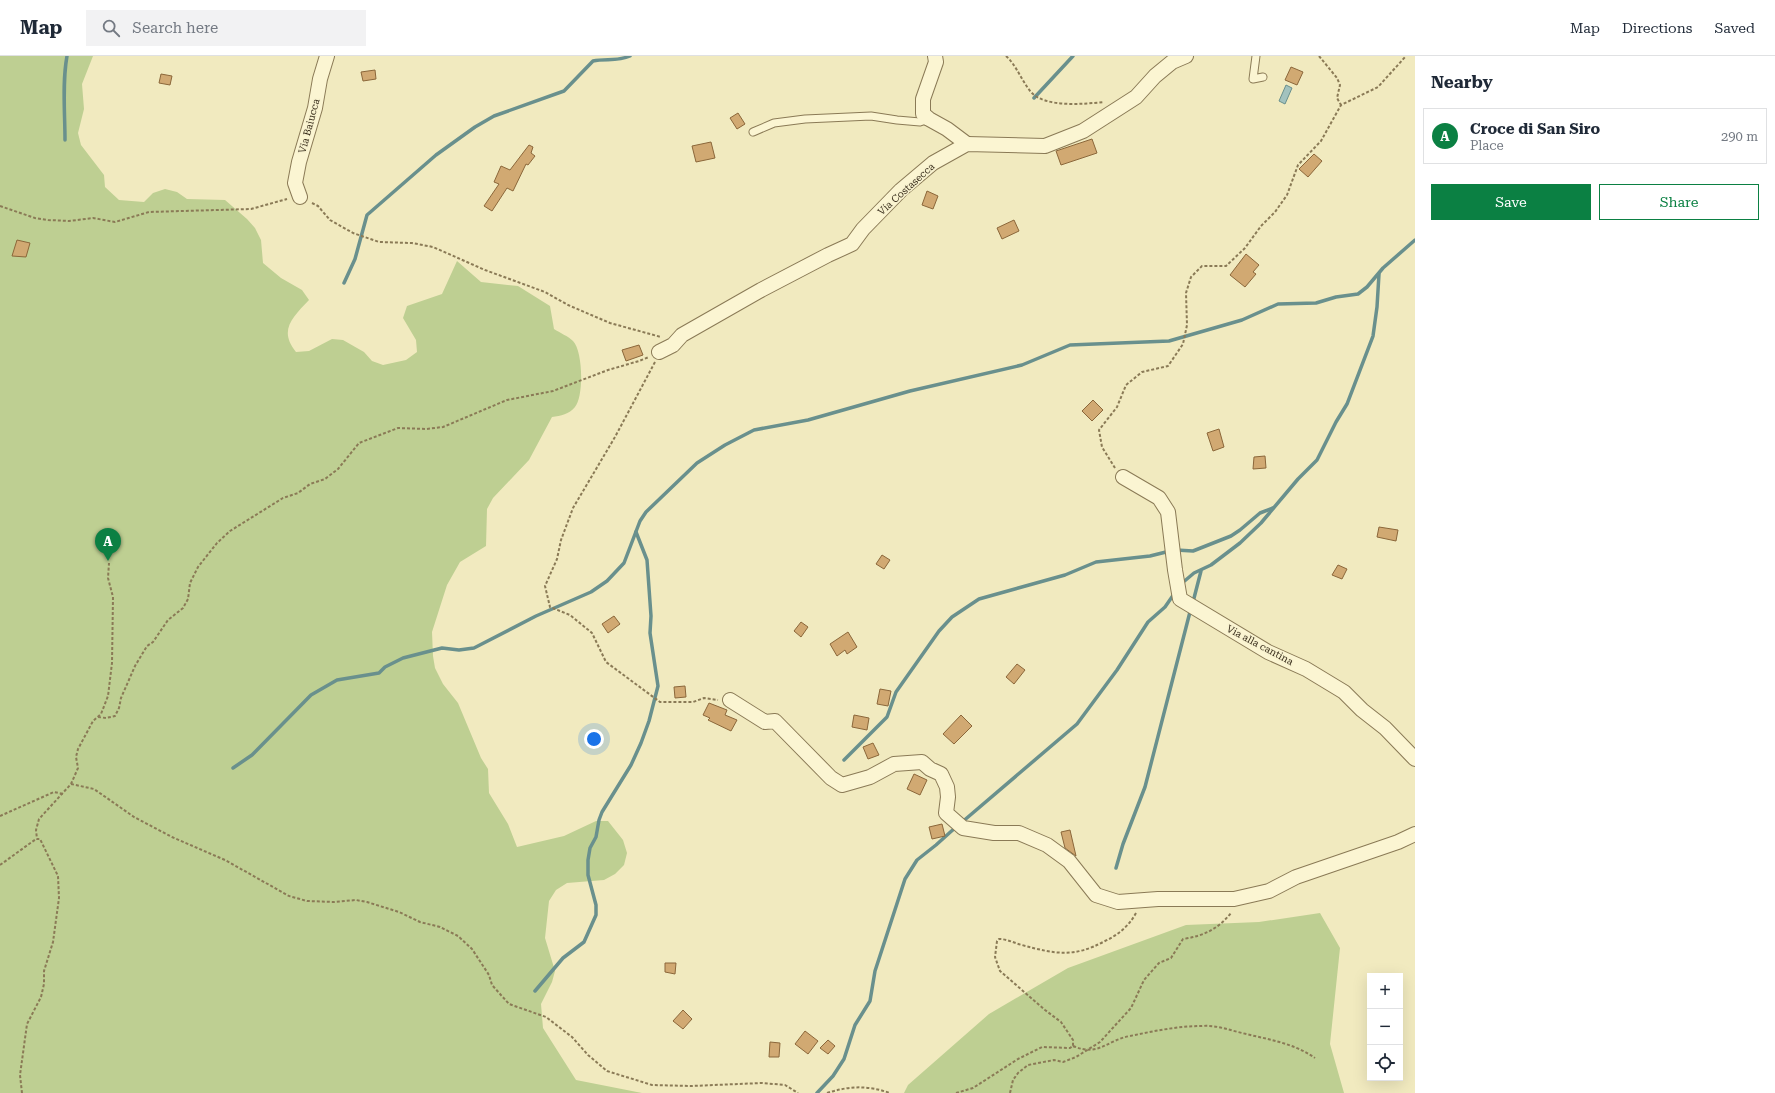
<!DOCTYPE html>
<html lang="en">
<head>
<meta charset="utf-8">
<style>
	body { margin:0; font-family:"Roboto Serif",serif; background:#f2f2f3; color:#1f2937 }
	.controls { position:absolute; right:12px; bottom:12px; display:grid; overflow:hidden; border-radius:0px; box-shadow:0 4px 16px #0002 }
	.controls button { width:36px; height:36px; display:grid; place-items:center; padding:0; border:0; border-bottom:1px solid #e0e1e3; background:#fff; color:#1f2937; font:20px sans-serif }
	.you { position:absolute; left:594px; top:683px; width:14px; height:14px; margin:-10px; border:3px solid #fff; border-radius:50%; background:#1a73e8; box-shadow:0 0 0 6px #1a73e833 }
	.badge { display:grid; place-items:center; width:26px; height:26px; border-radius:50%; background:#0b8043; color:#fff; font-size:13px; font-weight:700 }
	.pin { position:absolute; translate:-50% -33px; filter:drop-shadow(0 1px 2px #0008) }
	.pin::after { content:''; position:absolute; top:21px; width:14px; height:12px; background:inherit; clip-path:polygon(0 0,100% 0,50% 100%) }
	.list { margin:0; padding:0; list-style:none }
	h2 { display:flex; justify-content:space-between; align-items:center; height:52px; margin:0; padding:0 16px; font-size:17px }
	h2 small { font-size:13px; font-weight:400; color:#747a83 }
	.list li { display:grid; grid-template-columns:26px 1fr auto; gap:12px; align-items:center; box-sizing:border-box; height:56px; margin:0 8px 8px; padding:0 8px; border:1px solid #e0e1e3; border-radius:0px }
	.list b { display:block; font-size:15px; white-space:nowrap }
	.list p { margin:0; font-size:13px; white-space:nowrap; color:#747a83 }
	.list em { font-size:13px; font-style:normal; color:#747a83 }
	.actions { display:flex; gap:8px; padding:12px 16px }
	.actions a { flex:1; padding:9px 0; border:1px solid #0b8043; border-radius:0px; text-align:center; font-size:14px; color:#0b8043 }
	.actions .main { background:#0b8043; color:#fff }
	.icon { flex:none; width:22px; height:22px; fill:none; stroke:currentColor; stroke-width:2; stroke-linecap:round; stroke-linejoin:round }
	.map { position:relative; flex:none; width:1415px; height:1037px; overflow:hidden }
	header { display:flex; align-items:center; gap:24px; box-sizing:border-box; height:56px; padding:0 20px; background:#fff; border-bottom:1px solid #e0e1e3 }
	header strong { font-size:19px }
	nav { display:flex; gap:22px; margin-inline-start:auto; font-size:14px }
	.search { width:280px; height:36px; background:#f2f2f3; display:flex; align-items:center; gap:10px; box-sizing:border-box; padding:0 14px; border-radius:0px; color:#747a83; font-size:15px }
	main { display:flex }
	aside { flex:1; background:#fff }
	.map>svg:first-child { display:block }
	.green { fill:#becf92 }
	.water { fill:#a2c2be; stroke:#69908d }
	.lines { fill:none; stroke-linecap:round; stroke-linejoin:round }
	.stream { stroke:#69908d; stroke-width:3.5 }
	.building { fill:#d1a972; stroke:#8b673a }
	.service-casing { stroke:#8a7a56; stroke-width:9 }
	.minor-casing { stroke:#8a7a56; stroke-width:16 }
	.path { stroke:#8a7a56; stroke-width:2; stroke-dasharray:3 2; stroke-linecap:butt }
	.service { stroke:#fbf5d2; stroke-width:7 }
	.minor { stroke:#fbf5d2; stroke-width:14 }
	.labels { text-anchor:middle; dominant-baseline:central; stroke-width:3; stroke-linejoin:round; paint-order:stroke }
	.street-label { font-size:10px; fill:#392e1c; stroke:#f8f2cf }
</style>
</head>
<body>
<header>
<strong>Map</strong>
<div class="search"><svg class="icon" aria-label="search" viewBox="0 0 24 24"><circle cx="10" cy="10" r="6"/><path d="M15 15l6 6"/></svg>Search here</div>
<nav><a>Map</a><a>Directions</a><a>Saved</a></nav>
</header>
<main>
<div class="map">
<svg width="1415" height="1037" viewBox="0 0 1415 1037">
	<rect width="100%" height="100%" fill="#f1eabf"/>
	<g class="green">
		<path d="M 0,0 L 93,0 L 82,28 L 84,53 L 78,77 L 81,89 L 104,119 L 105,131 L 119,144 L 144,146 L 153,137 L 165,133 L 177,136 L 187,143 L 225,144 L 247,163 L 255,172 L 261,184 L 263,207 L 281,222 L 302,234 L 309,244 C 293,261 278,274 296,296 L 309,295 L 332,283 L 343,284 L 364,296 L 372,305 L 383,309 L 406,304 L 417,296 L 416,284 L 403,262 L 407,250 L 442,238 L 457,205 L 481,226 L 518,230 L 550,250 L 554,273 C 560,277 568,280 573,285 C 583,295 584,340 575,351 C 569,358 561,360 552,361 L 529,404 L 493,442 L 487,453 L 486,490 L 460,506 L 447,529 L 432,576 L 433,600 L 435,612 L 443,628 L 458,647 L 481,702 L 488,713 L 489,737 L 508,768 L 517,791 L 564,780 L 596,765 L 608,765 L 623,784 L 627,797 L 624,809 L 615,818 L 604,824 L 567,827 L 556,834 L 549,845 L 545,882 L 555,915 L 552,926 L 541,948 L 543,972 L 576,1024 L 642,1037 L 0,1037 Z"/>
		<path d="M 1320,857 L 1340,892 L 1330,988 L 1344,1037 L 904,1037 L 908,1029 L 989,958 L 1068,912 L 1186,869 L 1259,866 Z"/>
	</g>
	<path class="water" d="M 1286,29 L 1292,32 L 1285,48 L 1279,45 Z"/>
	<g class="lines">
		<g class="stream">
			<path d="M 1034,42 L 1073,0"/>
			<path d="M 65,84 C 65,57 62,27 67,0"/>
			<path d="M 344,227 L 355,203 L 367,159 L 436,99 L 475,71 L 494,60 L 564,35 L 593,5 C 605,2 617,6 630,0"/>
			<path d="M 1176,494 L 1193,495 L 1231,480 L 1240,474 L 1260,457 L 1273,452"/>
			<path d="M 1181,528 L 1194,517 L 1211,509 L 1240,487 L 1261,467 L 1298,423 L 1317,404 L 1336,366 L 1347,348 L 1373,280 L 1377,251 L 1379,218"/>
			<path d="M 1193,546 L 1201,515"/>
			<path d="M 844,704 L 887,661 L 896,636 L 939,575 L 952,561 L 979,543 L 1065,519 L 1096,506 L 1150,500 L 1170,495"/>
			<path d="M 233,712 L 252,699 L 311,639 L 337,624 L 379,617 L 385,611 L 403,602 L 442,592 L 459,594 L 474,592 L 536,560 L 591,536 L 607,525 L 624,507 L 640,465 L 646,456 L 697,407 L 725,389 L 754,374 L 808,364 L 910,335 L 1022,309 L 1070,289 L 1169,285 L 1242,264 L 1278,248 L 1316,247 L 1336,241 L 1358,238 L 1367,231 L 1383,212 L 1415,184"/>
			<path d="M 961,767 L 1077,668 L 1117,614 L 1148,566 L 1165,551 L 1174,538"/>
			<path d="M 1116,812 L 1123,788 L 1145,731 L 1191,552"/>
			<path d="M 535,935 L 563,902 L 584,886 L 596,859 L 596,849 L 588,819 L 588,804 L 590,792 L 596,781 L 599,764 L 602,756 L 631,709 L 641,687 L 649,665 L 658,630 L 650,577 L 651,560 L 647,504 L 636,476"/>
			<path d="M 817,1037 L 833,1020 L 844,1003 L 855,969 L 870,945 L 875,915 L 905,823 L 917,804 L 936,789 L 956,771"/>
		</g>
	</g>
	<g class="building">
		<path d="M 1291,11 L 1303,16 L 1297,29 L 1285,24 Z"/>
		<path d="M 375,14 L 376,23 L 363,25 L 361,16 Z"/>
		<path d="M 161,18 L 172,20 L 170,29 L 159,27 Z"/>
		<path d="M 738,57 L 745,68 L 737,73 L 730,62 Z"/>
		<path d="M 1092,83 L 1097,97 L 1061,109 L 1056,95 Z"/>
		<path d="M 711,86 L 715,102 L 696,106 L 692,90 Z"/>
		<path d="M 529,89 L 533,91 L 531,97 L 535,100 L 528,109 L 526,108 L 513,135 L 507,132 L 492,155 L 484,150 L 499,128 L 494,126 L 501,110 L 510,114 Z"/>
		<path d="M 1314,98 L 1322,105 L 1308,121 L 1299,113 Z"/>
		<path d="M 927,135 L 938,140 L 933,153 L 922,149 Z"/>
		<path d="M 1014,164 L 1019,175 L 1002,183 L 997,172 Z"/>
		<path d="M 17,184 L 30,187 L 26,201 L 12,200 Z"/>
		<path d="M 1246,198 L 1259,209 L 1253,216 L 1256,218 L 1245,231 L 1230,219 Z"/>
		<path d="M 639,289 L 643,299 L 626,305 L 622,294 Z"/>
		<path d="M 1093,344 L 1103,354 L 1092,365 L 1082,355 Z"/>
		<path d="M 1219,373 L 1224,391 L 1213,395 L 1207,377 Z"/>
		<path d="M 1265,400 L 1266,412 L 1253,413 L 1254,401 Z"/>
		<path d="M 1379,471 L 1398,474 L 1396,485 L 1377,481 Z"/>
		<path d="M 882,499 L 890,504 L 884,513 L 876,508 Z"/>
		<path d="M 1338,509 L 1347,513 L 1342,523 L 1332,519 Z"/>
		<path d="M 614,560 L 620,568 L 608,577 L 602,568 Z"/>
		<path d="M 801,566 L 808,571 L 801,581 L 794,575 Z"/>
		<path d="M 848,576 L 857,591 L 847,598 L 845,594 L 837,600 L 830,588 Z"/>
		<path d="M 1017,608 L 1025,614 L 1014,628 L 1006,621 Z"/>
		<path d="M 685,630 L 686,641 L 675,642 L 674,631 Z"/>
		<path d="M 880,633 L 891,635 L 888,650 L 877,648 Z"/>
		<path d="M 709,647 L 727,654 L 725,659 L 737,664 L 731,675 L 708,664 L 710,662 L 703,659 Z"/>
		<path d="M 854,659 L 869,662 L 867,674 L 852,671 Z"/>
		<path d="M 961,659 L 972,670 L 954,688 L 943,678 Z"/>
		<path d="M 873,687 L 879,699 L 868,703 L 863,691 Z"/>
		<path d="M 914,718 L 927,724 L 920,739 L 907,733 Z"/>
		<path d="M 942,768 L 945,780 L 932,783 L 929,771 Z"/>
		<path d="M 1070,774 L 1076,800 L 1065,792 L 1061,776 Z"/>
		<path d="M 665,907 L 676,907 L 675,918 L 665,916 Z"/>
		<path d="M 683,954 L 692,963 L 683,973 L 673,965 Z"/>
		<path d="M 805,975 L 818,985 L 808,998 L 795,988 Z"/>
		<path d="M 828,984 L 835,990 L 828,998 L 820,992 Z"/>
		<path d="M 770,986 L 780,987 L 779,1001 L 769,1001 Z"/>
	</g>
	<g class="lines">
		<g class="service-casing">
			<g id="service">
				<path d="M 1256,0 L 1253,23 L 1263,21"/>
				<path d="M 753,76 L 774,67 L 805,63 L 871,60 L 897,64 L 920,66 L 929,63"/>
			</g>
		</g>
		<g class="minor-casing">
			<g id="minor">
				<path d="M 935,0 L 936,6 L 923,43 L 923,58 L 929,63 L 947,73 L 967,88"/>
				<path d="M 300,141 L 295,127 L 299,106 L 315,52 L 320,23 L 327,0"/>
				<path d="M 659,296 L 673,289 L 682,279 L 761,234 L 828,199 L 852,188 L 863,173 L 901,134 L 933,107 L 967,88 L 1045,90 L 1083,75 L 1136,41 L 1155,20 L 1172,6 L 1186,0"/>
				<path d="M 1123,421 L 1159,442 L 1168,456 L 1175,514 L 1180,543 L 1268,596 L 1306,613 L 1344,636 L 1362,654 L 1385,672 L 1415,703"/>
				<path d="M 730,644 L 765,666 L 775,665 L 831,722 L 842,729 L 870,721 L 894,708 L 922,706 L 930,713 L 941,718 L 947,731 L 948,741 L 946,757 L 963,772 L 994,777 L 1019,777 L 1047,789 L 1069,805 L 1096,839 L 1118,846 L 1158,843 L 1234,843 L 1269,835 L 1296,821 L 1398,786 L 1415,778"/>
			</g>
		</g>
		<g class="path">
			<path d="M 1006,0 C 1017,10 1021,24 1031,36 C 1045,52 1084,48 1104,46"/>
			<path d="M 1319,0 L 1337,22 L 1340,29 L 1337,42 L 1341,49"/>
			<path d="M 312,147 L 318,150 L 330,164 L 353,177 L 379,186 L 412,187 L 433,191 L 485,214 L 545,236 L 568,249 L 610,267 L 661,281"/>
			<path d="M 0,150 L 35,162 L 48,164 L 69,165 L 93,162 L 115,166 L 149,156 L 251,153 L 287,143"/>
			<path d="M 655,306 L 615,381 L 573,452 L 561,484 L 557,503 L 545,530 L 550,551 L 570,559 L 592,577 L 606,606 L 660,646 L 693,646 L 704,642 L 718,644"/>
			<path d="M 1115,412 L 1102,391 L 1099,374 L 1117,351 L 1126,329 L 1142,316 L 1168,310 L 1183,288 L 1187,269 L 1186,237 L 1191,221 L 1202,210 L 1226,210 L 1245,192 L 1261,170 L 1275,156 L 1287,139 L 1298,109 L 1321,85 L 1341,49 L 1378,31 L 1406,0"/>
			<path d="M 98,661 L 106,662 L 115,660 L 119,652 L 121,642 L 135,610 L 147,590 L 153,586 L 168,564 L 183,552 L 188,543 L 190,527 L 198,511 L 217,487 L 230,475 L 283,442 L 298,437 L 310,428 L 325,423 L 338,413 L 359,387 L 398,372 L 426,373 L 443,371 L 507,344 L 553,335 L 608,314 L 639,305 L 649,301"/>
			<path d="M 71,728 L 94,733 L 134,761 L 172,781 L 225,804 L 289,840 L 307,845 L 334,846 L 356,844 L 367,846 L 399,856 L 420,866 L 440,871 L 458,880 L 472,893 L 489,919 L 492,929 L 509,948 L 546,961 L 572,981 L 588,999 L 607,1015 L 652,1029 L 691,1030 L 762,1027 L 785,1029 L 798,1037"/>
			<path d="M 0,760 L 54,736 L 63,738"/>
			<path d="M 0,809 L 36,783"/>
			<path d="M 1073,990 C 1099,1001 1107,984 1130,980 C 1154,975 1178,970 1202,970 C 1215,969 1226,973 1238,976 C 1265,983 1292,986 1315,1002"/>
			<path d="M 22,1037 L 20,1019 L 27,968 L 41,941 L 44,928 L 44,915 L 53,886 L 59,842 L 58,820 L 40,783 L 37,783 L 36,774 L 39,763 L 71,728 L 78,712 L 76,701 L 78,693 L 93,665 L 101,658 L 108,640 L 112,607 L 113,541 L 108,522 L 109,507"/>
			<path d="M 827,1037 C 849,1030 867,1029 890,1037"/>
			<path d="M 956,1037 L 973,1032 L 1018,1003 L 1042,991 L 1070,992 L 1073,990 L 1073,984 L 1061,966 L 1045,954 L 1000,915 L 995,901 L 997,885 L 999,883 C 1007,883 1014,887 1022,889 C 1055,898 1074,902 1105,885 C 1118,879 1129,870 1136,857"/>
			<path d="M 1010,1037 L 1013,1024 L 1018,1017 L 1028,1009 L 1054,1004 L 1063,1006 L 1076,1001 L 1100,986 L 1131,952 L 1144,924 L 1159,907 L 1171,902 L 1183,883 C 1204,880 1218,873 1231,857"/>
		</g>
		<use href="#service" class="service"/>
		<use href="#minor" class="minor"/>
	</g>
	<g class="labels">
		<g class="street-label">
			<text transform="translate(309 70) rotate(-75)">Via Baiucca</text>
			<text transform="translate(906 133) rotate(-42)">Via Costasecca</text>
			<text transform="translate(1260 589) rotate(28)">Via alla cantina</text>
		</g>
	</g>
</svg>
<div class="controls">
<button>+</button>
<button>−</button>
<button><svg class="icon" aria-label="locate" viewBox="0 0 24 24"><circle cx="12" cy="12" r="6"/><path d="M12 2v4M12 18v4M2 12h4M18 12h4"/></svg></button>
</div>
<div class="you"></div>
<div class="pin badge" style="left:108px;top:505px">A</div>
</div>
<aside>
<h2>Nearby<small></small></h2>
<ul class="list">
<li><span class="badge">A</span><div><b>Croce di San Siro</b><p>Place</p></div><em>290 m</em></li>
</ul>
<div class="actions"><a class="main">Save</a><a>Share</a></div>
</aside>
</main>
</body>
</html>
